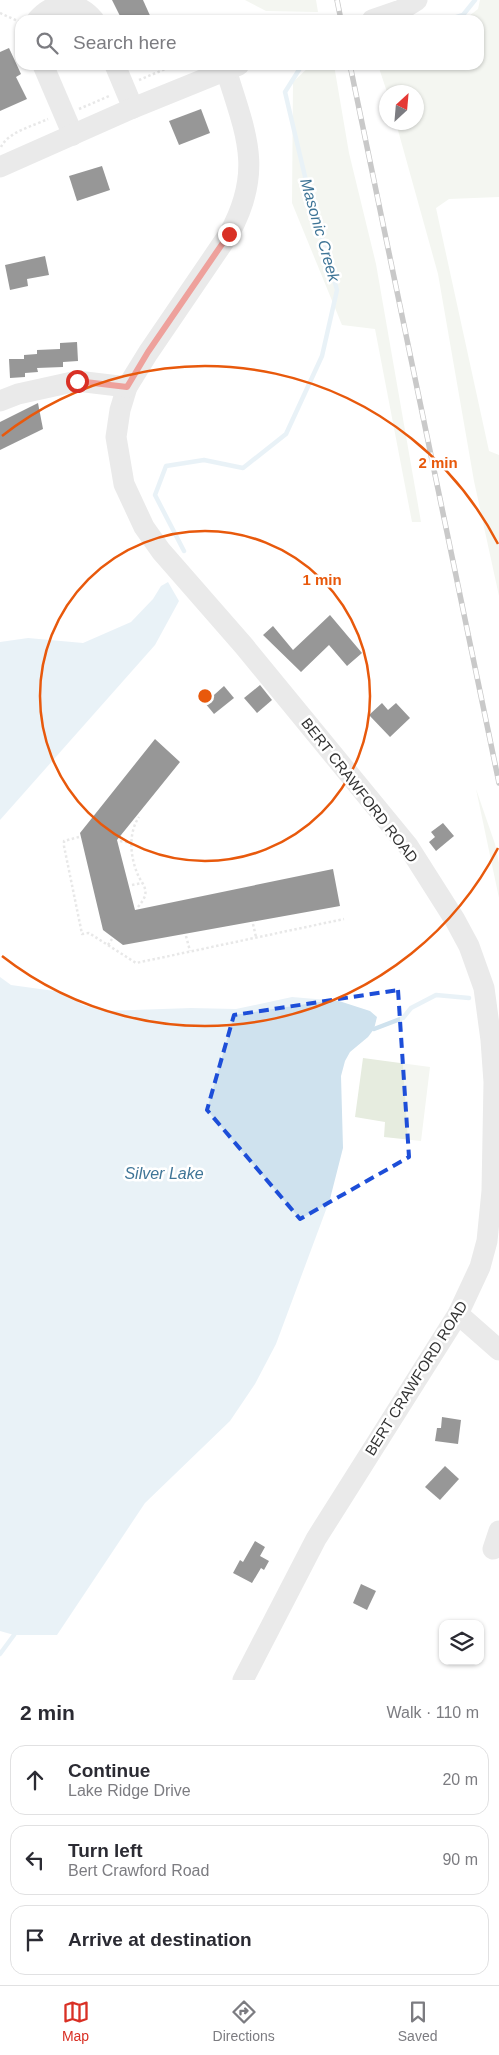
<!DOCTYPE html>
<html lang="en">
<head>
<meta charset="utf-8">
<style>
	body { margin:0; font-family:Arial,sans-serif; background:#f2f2f3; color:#2b2b33 }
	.controls { position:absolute; right:15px; bottom:15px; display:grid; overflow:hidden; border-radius:10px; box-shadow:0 1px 4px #0004 }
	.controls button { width:45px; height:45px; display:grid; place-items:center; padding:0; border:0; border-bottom:1px solid #e1e1e2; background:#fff; color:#2b2b33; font:25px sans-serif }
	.compass { position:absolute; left:379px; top:85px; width:45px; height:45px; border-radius:50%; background:#fff; box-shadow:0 1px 4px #0004; rotate:26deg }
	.stop { position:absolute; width:15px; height:15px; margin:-11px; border:4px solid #d93025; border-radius:50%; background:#fff }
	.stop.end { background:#d93025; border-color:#fff; box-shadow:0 1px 5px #0008 }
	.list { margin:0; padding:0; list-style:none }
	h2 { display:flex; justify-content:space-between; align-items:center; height:65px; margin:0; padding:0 20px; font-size:21px }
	h2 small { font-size:16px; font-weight:400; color:#7c7c81 }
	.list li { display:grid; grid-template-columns:32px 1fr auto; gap:15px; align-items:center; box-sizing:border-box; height:70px; margin:0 10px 10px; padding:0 10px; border:1px solid #e1e1e2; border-radius:15px }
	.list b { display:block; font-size:19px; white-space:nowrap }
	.list p { margin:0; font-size:16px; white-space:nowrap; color:#7c7c81 }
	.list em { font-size:16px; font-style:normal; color:#7c7c81 }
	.icon { flex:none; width:28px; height:28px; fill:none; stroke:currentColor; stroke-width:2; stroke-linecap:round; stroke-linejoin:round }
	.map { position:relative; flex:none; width:499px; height:1680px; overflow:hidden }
	.search { position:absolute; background:#fff; box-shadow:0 1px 4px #0004; left:15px; right:15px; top:15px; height:55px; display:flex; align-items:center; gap:12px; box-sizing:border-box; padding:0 18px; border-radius:15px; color:#7c7c81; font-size:19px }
	.sheet { height:305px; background:#fff }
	nav { display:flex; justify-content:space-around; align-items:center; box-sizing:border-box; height:70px; border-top:1px solid #e1e1e2; background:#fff; font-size:14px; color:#7c7c81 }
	nav a { display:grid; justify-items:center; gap:2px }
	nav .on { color:#d93025 }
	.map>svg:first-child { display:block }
	.green { fill:#e6ecdf }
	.water { fill:#cfe2ee }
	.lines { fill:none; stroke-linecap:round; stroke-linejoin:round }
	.stream { stroke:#cfe2ee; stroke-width:4.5 }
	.building { fill:#1a1a1a }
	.path { stroke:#cdcdcd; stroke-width:2.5; stroke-dasharray:2.5 2.5; stroke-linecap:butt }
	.minor { stroke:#d0d0d0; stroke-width:21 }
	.rail-casing { stroke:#888; stroke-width:5.5 }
	.rail { stroke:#fff; stroke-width:4; stroke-dasharray:11; stroke-linecap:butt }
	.route { stroke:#d93025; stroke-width:6 }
	.marked { fill:none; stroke:#1d4ed8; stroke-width:4; stroke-dasharray:10 6; stroke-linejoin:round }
	.ring { fill:none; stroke:#e8590c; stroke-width:2.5 }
	.labels { text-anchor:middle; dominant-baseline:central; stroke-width:5; stroke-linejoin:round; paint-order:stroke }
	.street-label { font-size:15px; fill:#333; stroke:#fff }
	.water-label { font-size:16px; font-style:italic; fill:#3f7597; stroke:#fff }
	.centre { fill:#e8590c; stroke:#fff; stroke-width:2.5 }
	.ring-label { font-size:15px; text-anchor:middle; font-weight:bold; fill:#e8590c; stroke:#fff; stroke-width:5; stroke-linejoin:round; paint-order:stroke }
</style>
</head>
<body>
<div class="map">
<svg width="499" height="1680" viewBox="0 0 499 1680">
	<rect width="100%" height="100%" fill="#fff"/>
	<g class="green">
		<path d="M 245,0 L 316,0 L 318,12 L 266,11 Z"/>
		<path d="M 480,0 L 499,0 L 499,197 L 449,199 L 436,208 L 489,451 L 499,455 L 499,596 L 474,481 L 438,274 L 396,123 L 416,122 L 416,92 L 387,92 L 378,65 L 479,65 L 479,20 L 464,20 L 478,9 Z"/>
		<path d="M 311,65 L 334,65 L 349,153 L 376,264 L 421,522 L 412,522 L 375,329 L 342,325 L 292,203 L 293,82 Z"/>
		<path d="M 476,789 L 495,844 L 499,863 L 499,898 Z"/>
		<path d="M 363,1058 L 430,1067 L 421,1141 L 384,1137 L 385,1122 L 355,1117 Z"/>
	</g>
	<g class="water">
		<path d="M 168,582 L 179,601 L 155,645 L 0,820 L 0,642 L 28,638 L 83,643 L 131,622 L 153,599 L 161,586 Z"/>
		<path d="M 0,977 L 11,985 L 62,992 L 83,1005 L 105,1011 L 191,1008 L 236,1009 L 292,997 L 339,1001 L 370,1011 L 377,1017 L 374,1029 L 368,1037 L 350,1052 L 345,1061 L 341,1076 L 343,1148 L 330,1199 L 276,1344 L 255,1384 L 230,1421 L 145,1503 L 57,1635 L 14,1635 L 0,1631 Z"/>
	</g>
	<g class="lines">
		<g class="stream">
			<path d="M 447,20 L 463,15 L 475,0"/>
			<path d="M 184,551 L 155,495 L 166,466 L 204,460 L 243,468 L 286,434 L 322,356 L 337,290 L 307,185 L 285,92 L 302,65"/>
			<path d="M 374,1029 L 403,1018 L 411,1008 L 436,995 L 469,998"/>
			<path d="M 0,1654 L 14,1635"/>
		</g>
	</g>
	<g class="building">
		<path d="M 112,0 L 143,0 L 152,20 L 122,20 Z"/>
		<path d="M 9,48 L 21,74 L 16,77 L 27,99 L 0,111 L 0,52 Z"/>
		<path d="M 201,109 L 210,133 L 179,145 L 169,121 Z"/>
		<path d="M 102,166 L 110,190 L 77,201 L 69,176 Z"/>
		<path d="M 45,256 L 49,275 L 27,279 L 28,286 L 10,290 L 5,265 Z"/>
		<path d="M 77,342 L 78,361 L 63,362 L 63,367 L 37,368 L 38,372 L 25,373 L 25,377 L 10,378 L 9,359 L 24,359 L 24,355 L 37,354 L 37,350 L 60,349 L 60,343 Z"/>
		<path d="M 38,403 L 43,429 L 0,450 L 0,422 Z"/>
		<path d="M 330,615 L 362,653 L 347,666 L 329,645 L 301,672 L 263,635 L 273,626 L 293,650 Z"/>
		<path d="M 260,685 L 272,700 L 257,713 L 244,698 Z"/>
		<path d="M 224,686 L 234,698 L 214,714 L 205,703 Z"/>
		<path d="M 382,703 L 388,710 L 396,703 L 410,718 L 390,737 L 369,715 Z"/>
		<path d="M 155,739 L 180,762 L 117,840 L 135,910 L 333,869 L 340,906 L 123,945 L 103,930 L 80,833 Z"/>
		<path d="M 443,823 L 454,836 L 436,851 L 429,842 L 435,837 L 431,832 Z"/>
		<path d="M 442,1417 L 461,1420 L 458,1444 L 435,1441 L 437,1428 L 441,1428 Z"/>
		<path d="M 445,1466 L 459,1479 L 440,1500 L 425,1487 Z"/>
		<path d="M 255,1541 L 265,1547 L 260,1556 L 269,1561 L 264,1570 L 261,1568 L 252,1583 L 233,1573 L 240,1560 L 243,1562 Z"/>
		<path d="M 361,1584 L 376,1591 L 367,1610 L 353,1603 Z"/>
	</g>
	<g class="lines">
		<g class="path">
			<path d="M 0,13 L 20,22"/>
			<path d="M 139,80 L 175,65"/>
			<path d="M 79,109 L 109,96"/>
			<path d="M 1,147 C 8,132 33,126 48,119"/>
			<path d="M 79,837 L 64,841 L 64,846 L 82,934 L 89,933 L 136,963 L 344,919"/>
			<path d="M 120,841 L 132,843"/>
			<path d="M 132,885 L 142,883"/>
			<path d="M 138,907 C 142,902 147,896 145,889 C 144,884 140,880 138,875 C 130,857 128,833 139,817"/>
			<path d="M 253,924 L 256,937"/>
			<path d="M 186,936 L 190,951"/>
			<path d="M 108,945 L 112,939"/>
		</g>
		<g class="minor">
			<path d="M 37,20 C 55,0 77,0 94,20"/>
			<path d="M 372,20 L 401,10 L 417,0"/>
			<path d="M 43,65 L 73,135"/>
			<path d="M 115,65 L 133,108"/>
			<path d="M 226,70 C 246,134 264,171 229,234 L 148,353 L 127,387 L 120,410 L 116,437 L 124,484 L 144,527 L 161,551 L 244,646 L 408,846 L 455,920 L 469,946 L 484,988 L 491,1040 L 494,1082 L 492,1191 L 487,1241 L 480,1267 L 458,1314 L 316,1539 L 243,1680"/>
			<path d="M 0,167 L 133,108 L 239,65"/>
			<path d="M 0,401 L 18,394 L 77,381 L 127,387"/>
			<path d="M 458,1314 L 499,1350"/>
			<path d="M 493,1549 L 499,1531"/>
		</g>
		<g class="rail-casing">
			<g id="rail">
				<path d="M 337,0 L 341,20"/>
				<path d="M 350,65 L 499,783"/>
			</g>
		</g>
		<use href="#rail" class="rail"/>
	</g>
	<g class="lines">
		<path class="route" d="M 77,381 L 127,387 L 148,352 L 229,234"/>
	</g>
	<path d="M0 0H499V1680H0ZM 398,990 L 409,1157 L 300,1219 L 207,1110 L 234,1015 Z" fill="#fff" fill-opacity=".55" fill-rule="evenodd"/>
	<path class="marked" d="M 398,990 L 409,1157 L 300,1219 L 207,1110 L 234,1015 Z"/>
	<g class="ring">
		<circle cx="205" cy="696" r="165"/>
		<path d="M498 848A330 330 0 0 1 2 956M2 436A330 330 0 0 1 498 544"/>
	</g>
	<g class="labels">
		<g class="street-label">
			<text transform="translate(360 790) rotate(52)">BERT CRAWFORD ROAD</text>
			<text transform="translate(416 1378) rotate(-58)">BERT CRAWFORD ROAD</text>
		</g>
		<g class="water-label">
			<text transform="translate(320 230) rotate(74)">Masonic Creek</text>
			<text x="164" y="1173">Silver Lake</text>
		</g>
	</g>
	<circle cx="205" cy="696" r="8" class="centre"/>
	<g class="ring-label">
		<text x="438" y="468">2 min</text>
		<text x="322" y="585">1 min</text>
	</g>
</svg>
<div class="controls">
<button><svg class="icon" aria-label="layers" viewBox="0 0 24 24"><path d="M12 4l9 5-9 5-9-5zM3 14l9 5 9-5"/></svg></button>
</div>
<svg class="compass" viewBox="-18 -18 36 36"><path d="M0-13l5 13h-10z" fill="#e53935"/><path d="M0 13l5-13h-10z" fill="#7c7c81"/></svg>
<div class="stop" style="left:77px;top:381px"></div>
<div class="stop end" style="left:229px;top:234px"></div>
<div class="search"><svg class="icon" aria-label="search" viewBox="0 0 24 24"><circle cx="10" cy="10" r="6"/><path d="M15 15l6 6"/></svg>Search here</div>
</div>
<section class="sheet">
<h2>2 min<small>Walk · 110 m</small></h2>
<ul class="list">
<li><svg class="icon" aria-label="ahead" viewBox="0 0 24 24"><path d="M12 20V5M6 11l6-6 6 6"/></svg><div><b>Continue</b><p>Lake Ridge Drive</p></div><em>20 m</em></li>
<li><svg class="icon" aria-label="left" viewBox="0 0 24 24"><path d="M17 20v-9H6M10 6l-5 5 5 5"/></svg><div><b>Turn left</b><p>Bert Crawford Road</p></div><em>90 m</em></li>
<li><svg class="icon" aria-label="arrive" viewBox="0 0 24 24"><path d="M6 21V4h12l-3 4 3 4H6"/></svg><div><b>Arrive at destination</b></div></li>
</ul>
</section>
<nav>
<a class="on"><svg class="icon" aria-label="map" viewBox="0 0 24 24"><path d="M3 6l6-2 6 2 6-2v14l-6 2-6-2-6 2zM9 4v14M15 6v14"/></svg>Map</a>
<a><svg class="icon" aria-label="directions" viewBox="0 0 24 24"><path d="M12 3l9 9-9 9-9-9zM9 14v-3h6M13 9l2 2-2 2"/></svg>Directions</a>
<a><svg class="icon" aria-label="saved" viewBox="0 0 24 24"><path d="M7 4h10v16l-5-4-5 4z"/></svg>Saved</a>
</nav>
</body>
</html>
